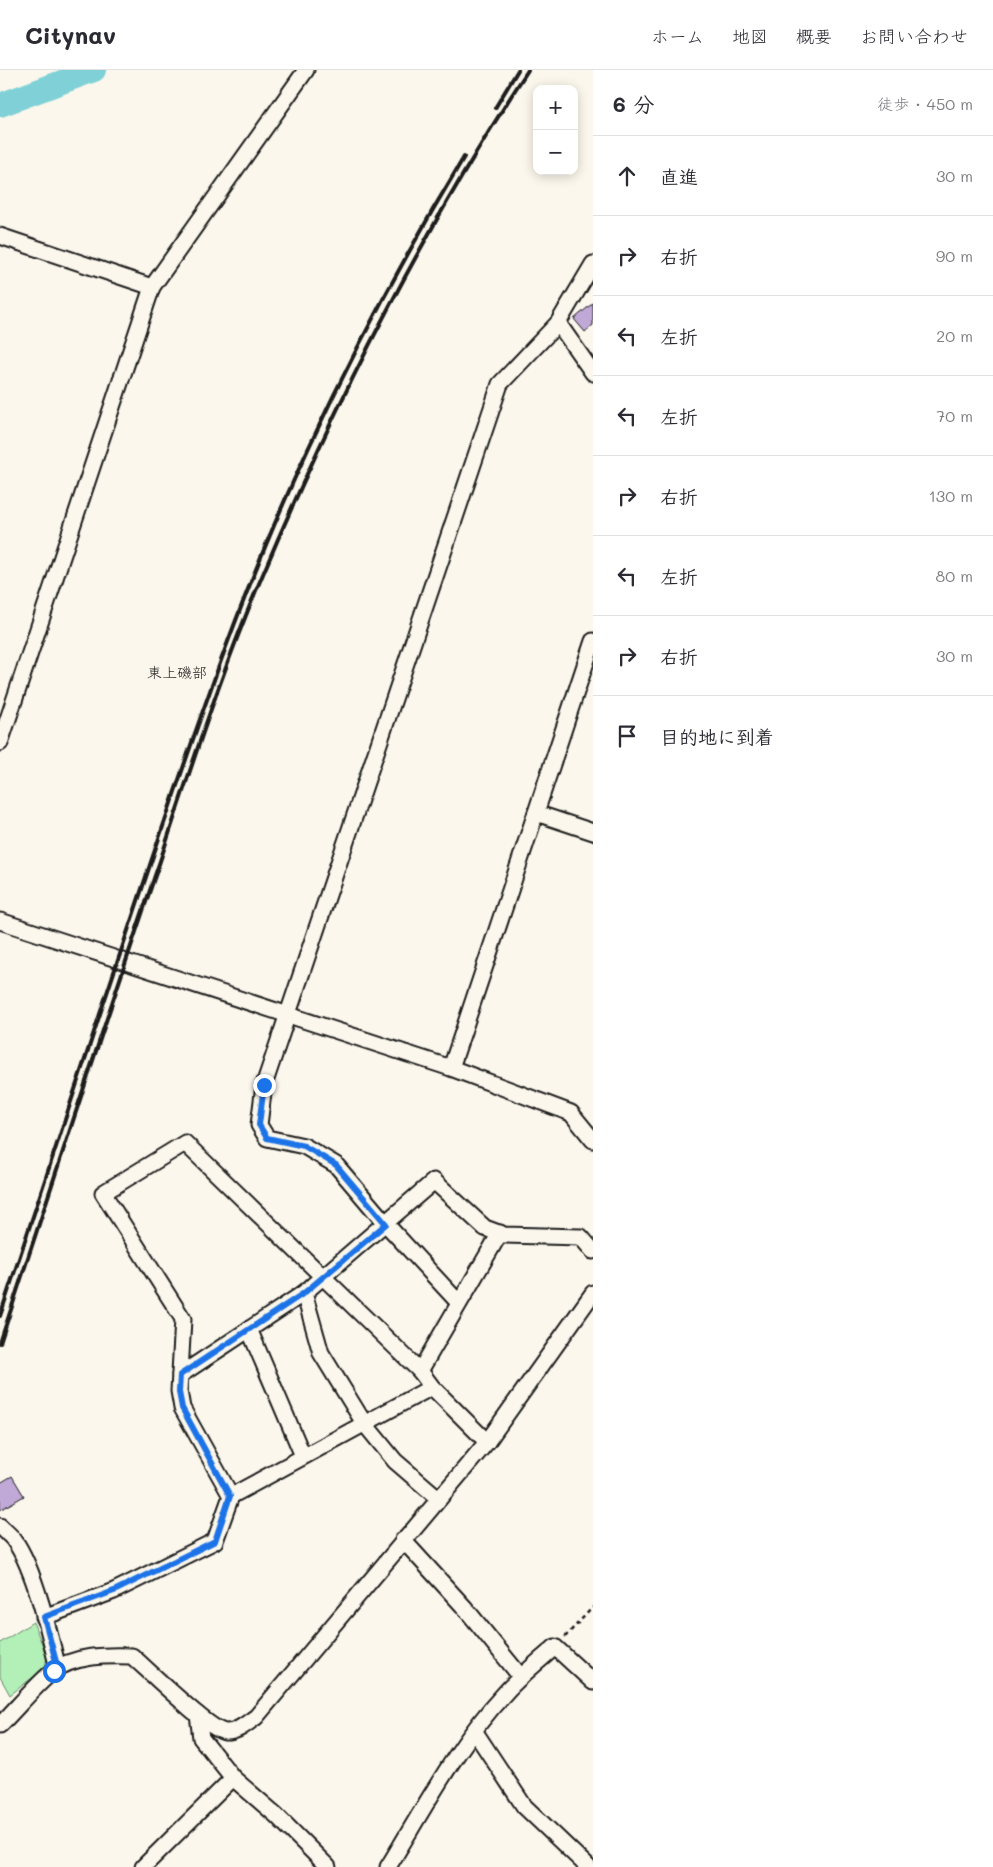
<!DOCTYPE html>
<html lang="ja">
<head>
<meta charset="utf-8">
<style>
	body { margin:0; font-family:Mali,"Klee One",sans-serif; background:#f7f7f7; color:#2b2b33 }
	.controls { position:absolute; right:15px; top:15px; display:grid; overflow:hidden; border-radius:10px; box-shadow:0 2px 12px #0003 }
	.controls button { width:45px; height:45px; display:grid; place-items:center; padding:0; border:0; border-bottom:1px solid #e1e1e2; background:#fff; color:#2b2b33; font:25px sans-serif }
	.stop { position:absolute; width:15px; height:15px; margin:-11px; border:4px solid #1a73e8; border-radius:50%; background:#fff }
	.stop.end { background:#1a73e8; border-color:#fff; box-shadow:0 1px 5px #0008 }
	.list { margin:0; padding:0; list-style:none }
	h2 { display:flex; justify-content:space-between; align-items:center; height:65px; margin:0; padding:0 20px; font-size:21px }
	h2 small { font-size:16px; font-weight:400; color:#7c7c81 }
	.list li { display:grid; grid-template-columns:32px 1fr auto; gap:15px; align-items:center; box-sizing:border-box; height:80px; padding:0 20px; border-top:1px solid #e1e1e2 }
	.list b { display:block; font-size:19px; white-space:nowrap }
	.list em { font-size:16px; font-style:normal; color:#7c7c81 }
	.icon { flex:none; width:28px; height:28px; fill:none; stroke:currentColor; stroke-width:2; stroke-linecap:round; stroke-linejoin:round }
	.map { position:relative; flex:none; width:593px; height:1797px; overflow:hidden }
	header { display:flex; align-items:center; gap:30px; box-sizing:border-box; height:70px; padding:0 25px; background:#fff; border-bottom:1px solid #e1e1e2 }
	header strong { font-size:24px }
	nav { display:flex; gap:28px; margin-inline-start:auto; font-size:18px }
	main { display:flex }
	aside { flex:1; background:#fff }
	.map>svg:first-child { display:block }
	.green { fill:#b2f0b7; stroke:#67866a }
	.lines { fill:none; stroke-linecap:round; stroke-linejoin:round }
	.river { stroke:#7fd1d7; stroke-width:24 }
	.building { fill:#c0a8d7; stroke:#1c1c1c }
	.minor-casing { stroke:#1c1c1c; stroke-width:19 }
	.path { stroke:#1c1c1c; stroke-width:2.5; stroke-dasharray:4 4; stroke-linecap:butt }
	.minor { stroke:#fbf7ec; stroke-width:15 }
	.rail { stroke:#1c1c1c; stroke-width:4 }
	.route { stroke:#1a73e8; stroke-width:6 }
	.labels { text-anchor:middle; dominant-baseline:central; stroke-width:4; stroke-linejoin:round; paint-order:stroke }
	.quarter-label { font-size:15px; fill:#1c1c1c; stroke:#fbf7ec }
</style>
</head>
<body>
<header>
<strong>Citynav</strong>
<nav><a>ホーム</a><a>地図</a><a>概要</a><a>お問い合わせ</a></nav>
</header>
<main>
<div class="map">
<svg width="593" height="1797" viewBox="0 0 593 1797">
	<rect width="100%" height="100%" fill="#fbf7ec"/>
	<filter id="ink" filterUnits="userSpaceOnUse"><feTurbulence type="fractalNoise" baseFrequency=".02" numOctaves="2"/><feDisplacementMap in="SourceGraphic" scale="10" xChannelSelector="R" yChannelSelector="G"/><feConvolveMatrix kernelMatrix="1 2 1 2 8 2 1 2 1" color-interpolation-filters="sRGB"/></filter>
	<g filter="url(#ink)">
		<path class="green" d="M 33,1552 L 47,1586 L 45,1598 L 10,1625 L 0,1607 L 0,1573 Z"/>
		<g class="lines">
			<path class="river" d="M 0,35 L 94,0"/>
		</g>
		<g class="building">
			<path d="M 593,233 L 593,255 L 585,262 L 574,249 Z"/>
			<path d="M 12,1406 L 24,1426 L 0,1440 L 0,1413 Z"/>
		</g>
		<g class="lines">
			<g class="minor-casing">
				<g id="minor">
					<path d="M 0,166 L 152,217"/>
					<path d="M 558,253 L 593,303"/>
					<path d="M 0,673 L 152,217 L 306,0"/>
					<path d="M 536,743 L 593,762"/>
					<path d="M 0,851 L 451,998 L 571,1043 L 593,1070"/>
					<path d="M 451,998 L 593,571"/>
					<path d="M 459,1233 L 386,1154 L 336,1095 L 304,1076 L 267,1068 L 259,1055 L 264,1015 L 500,314 L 558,253 L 593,194"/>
					<path d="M 249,1259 L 303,1386"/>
					<path d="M 420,1301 L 500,1163"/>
					<path d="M 180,1305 L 304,1223"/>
					<path d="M 432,1317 L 231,1426 L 182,1338 L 179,1321 L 183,1249 L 103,1123 L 185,1073 L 420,1301 L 432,1317 L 487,1372"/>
					<path d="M 438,1428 L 395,1391 L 364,1353 L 321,1283 L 304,1223 L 434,1111 L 485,1158 L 504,1165 L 581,1167 L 593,1181"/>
					<path d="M 0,1456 C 5,1461 10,1465 14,1470 C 34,1497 50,1565 58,1599"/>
					<path d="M 403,1470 L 465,1538 L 521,1607"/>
					<path d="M 44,1547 L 114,1521 L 215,1471 L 231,1426"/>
					<path d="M 198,1645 L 201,1668 L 233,1708 L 276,1745 L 328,1797"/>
					<path d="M 0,1655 C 17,1638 34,1617 52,1602 C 73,1585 107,1585 132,1586 C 148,1600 209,1660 225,1662 C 237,1663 247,1653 256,1647 L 487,1372 L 593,1223"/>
					<path d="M 475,1662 L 524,1736 L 588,1797"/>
					<path d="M 143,1797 L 233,1708"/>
					<path d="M 388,1797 C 423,1740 459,1672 505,1623 C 520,1606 538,1592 555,1577 L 593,1612"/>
				</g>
			</g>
			<path class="path" d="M 565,1567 L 593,1537"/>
			<use href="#minor" class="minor"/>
			<g class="rail">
				<path d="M 495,38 L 518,0"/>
				<path d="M 0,1246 C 51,1093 101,939 153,786 C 200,647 247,508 310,375 C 356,276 408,180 464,87"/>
				<path d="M 0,1273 C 53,1112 105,951 160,791 C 192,695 223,597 263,504 C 337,329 424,159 528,0"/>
			</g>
		</g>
	</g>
	<g class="lines" filter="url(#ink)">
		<path class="route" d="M 54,1601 L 58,1599 L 44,1547 L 114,1521 L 215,1471 L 230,1426 L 182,1338 L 179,1322 L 180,1305 L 304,1223 L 386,1154 L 336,1095 L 304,1076 L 267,1068 L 259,1055 L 264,1015"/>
	</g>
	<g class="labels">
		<g class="quarter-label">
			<text x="177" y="602">東上磯部</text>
		</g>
	</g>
</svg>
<div class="controls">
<button>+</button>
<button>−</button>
</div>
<div class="stop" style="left:54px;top:1601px"></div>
<div class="stop end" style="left:264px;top:1015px"></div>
</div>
<aside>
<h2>6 分<small>徒歩 · 450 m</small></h2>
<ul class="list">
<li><svg class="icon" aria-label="ahead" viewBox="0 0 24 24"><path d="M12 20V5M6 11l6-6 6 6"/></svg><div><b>直進</b></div><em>30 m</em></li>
<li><svg class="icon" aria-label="right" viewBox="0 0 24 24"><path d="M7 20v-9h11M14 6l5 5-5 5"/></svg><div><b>右折</b></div><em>90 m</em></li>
<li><svg class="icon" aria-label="left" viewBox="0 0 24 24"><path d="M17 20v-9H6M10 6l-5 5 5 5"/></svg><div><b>左折</b></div><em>20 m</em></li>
<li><svg class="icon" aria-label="left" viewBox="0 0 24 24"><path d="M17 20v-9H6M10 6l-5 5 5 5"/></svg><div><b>左折</b></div><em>70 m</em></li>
<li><svg class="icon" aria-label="right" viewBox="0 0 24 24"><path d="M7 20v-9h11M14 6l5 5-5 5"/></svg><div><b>右折</b></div><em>130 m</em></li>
<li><svg class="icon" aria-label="left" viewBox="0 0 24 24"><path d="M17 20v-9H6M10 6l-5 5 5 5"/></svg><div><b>左折</b></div><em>80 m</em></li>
<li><svg class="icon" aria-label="right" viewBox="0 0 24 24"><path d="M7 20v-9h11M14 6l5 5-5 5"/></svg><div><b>右折</b></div><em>30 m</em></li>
<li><svg class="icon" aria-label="arrive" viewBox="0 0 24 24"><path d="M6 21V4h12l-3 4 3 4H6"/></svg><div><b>目的地に到着</b></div></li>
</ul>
</aside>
</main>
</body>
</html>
